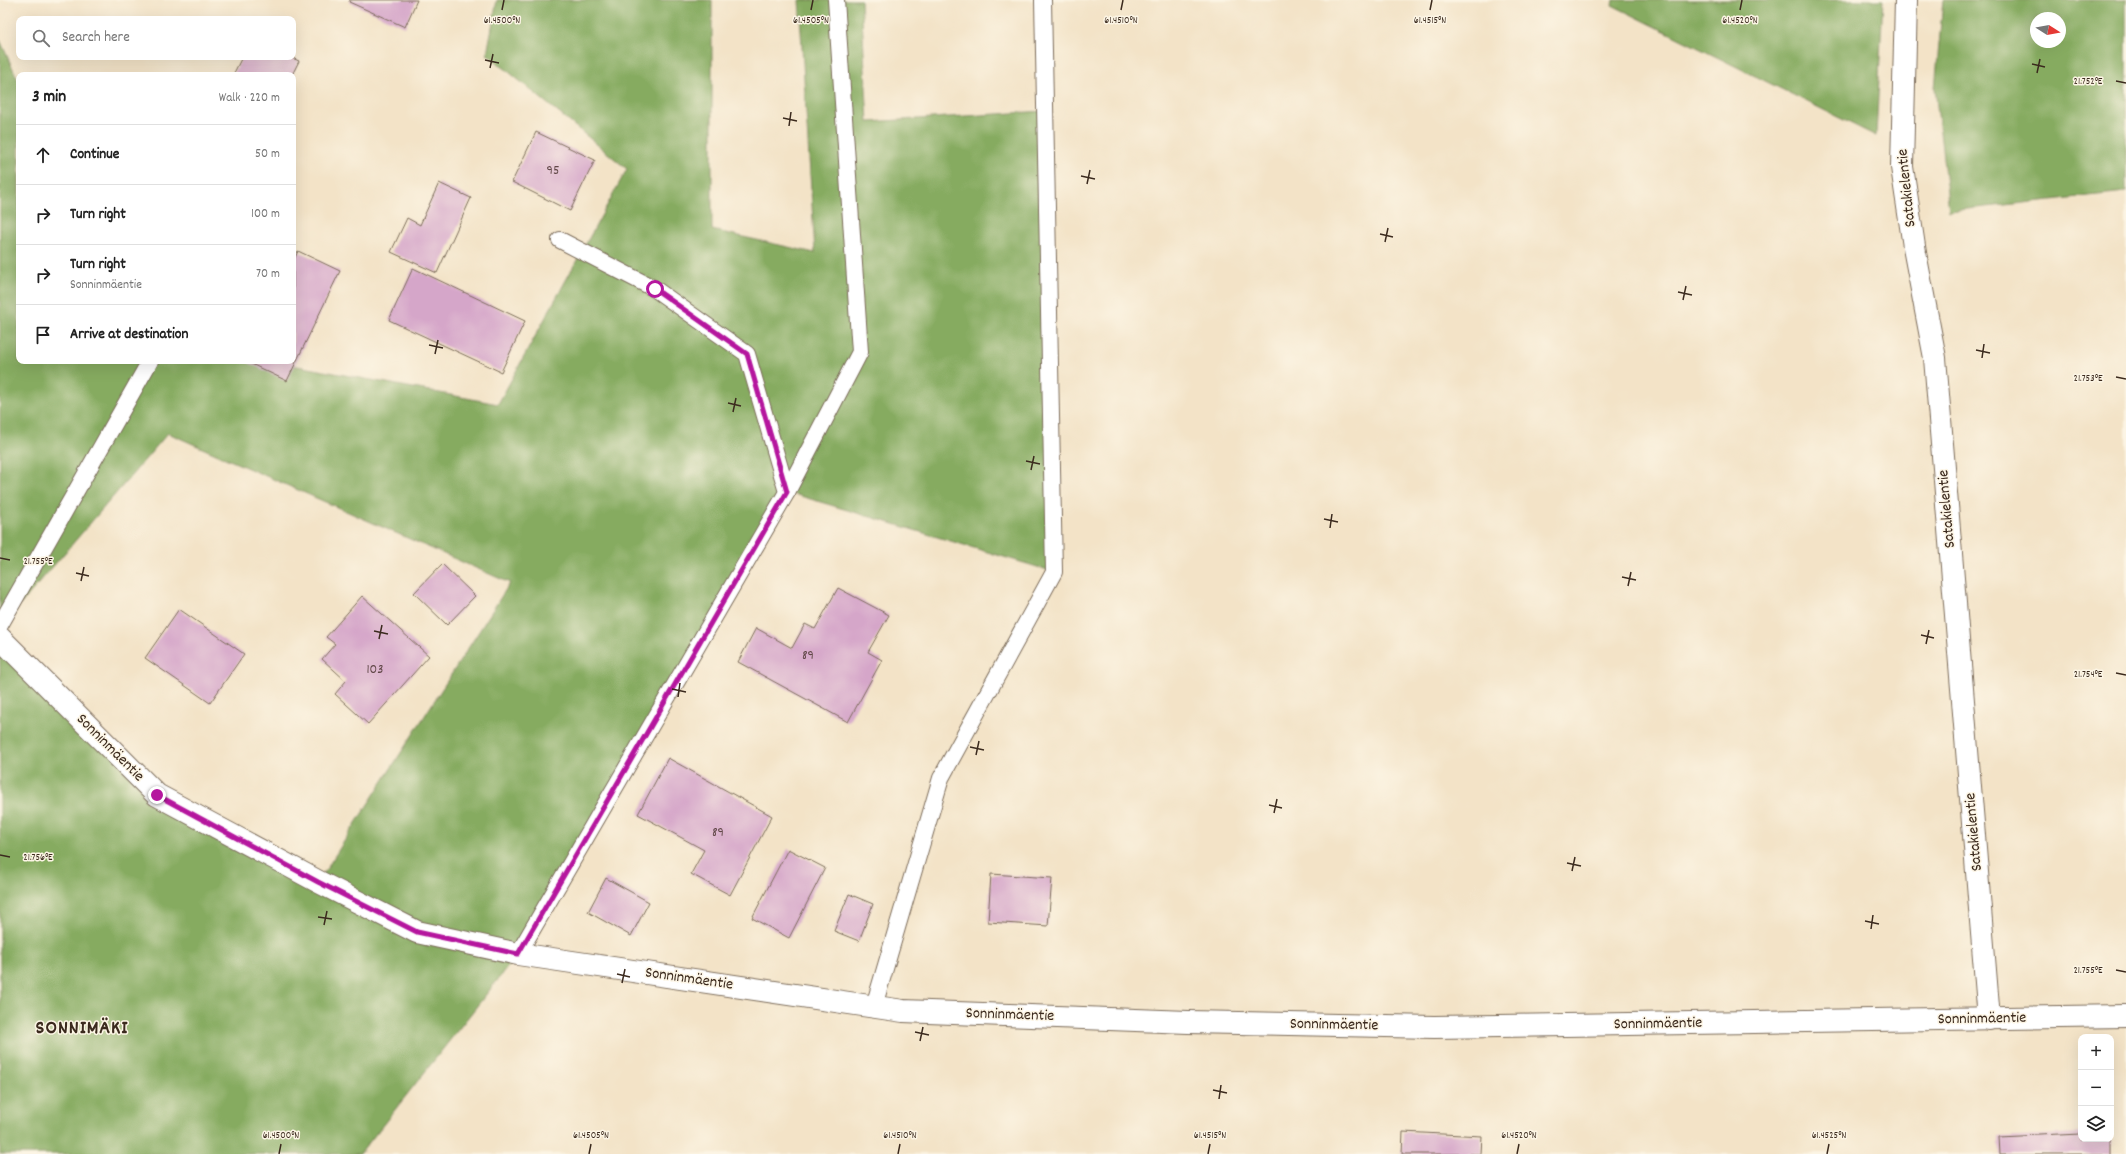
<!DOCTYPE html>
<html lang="en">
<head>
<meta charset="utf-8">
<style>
	body { margin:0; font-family:Dekko,sans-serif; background:#f6f6f6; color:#222 }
	.controls { position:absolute; right:12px; bottom:12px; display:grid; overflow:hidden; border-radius:8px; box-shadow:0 4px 16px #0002 }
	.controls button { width:36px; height:36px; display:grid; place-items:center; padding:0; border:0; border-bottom:1px solid #e0e0e0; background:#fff; color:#222; font:20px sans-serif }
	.compass { position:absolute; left:2030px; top:12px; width:36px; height:36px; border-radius:50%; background:#fff; box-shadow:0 4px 16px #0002; rotate:101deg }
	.stop { position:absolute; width:12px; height:12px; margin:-9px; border:3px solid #b5179e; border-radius:50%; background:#fff }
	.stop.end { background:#b5179e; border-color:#fff; box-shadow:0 1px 4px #0008 }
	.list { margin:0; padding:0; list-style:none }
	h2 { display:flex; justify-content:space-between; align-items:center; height:52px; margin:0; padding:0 16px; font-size:17px }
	h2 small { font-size:13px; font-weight:400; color:#767676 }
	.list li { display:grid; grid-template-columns:26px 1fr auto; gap:12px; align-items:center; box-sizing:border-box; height:60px; padding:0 16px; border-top:1px solid #e0e0e0 }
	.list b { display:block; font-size:15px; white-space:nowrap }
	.list p { margin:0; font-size:13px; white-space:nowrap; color:#767676 }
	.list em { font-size:13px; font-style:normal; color:#767676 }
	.icon { flex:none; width:22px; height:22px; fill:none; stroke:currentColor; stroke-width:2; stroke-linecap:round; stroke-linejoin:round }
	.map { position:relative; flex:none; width:2126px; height:1154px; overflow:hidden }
	.search { position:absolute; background:#fff; box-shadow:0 4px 16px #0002; left:16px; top:16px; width:280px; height:44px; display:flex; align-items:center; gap:10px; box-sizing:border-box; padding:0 14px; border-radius:8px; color:#767676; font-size:15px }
	.panel { position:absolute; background:#fff; box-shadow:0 4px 16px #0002; left:16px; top:72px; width:280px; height:292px; border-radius:8px }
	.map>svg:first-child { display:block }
	.forest { fill:#86ab60; stroke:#606a3f; fill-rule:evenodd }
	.building { fill:#d5a6c9 }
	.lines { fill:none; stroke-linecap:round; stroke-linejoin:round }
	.lane-casing { stroke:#7b6b59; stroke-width:18 }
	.street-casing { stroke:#7b6b59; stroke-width:24 }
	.lane { stroke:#fff; stroke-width:16 }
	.street { stroke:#fff; stroke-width:22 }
	.route { stroke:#b5179e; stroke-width:5 }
	.ticks { fill:none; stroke:#3b2a1e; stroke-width:1.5 }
	.labels { text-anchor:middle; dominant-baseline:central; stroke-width:3; stroke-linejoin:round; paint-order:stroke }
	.number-label { font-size:14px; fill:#624949 }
	.street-label { font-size:16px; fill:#3b2a1e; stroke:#fcf5e5 }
	.district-label { font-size:20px; font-weight:bold; letter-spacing:1px; fill:#3b2a1e; stroke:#fcf5e5 }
	.ticks-label { font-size:10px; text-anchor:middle; fill:#3b2a1e; stroke:#fcf5e5; stroke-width:3; stroke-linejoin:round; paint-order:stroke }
</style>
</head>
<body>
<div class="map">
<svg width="2126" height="1154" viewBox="0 0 2126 1154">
	<rect width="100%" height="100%" fill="#fcf5e5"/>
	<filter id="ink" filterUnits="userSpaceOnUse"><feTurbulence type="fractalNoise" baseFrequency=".025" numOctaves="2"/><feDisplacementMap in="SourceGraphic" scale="8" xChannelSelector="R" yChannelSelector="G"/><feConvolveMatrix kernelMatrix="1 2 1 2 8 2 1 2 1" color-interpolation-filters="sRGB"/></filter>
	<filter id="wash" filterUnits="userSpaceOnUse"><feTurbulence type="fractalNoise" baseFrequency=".012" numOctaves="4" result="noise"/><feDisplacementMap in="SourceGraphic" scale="16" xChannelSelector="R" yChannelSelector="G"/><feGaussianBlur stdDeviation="0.9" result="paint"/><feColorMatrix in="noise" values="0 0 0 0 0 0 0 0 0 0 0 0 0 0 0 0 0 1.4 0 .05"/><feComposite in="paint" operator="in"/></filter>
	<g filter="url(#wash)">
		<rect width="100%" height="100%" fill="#f3e3c7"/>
		<g class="forest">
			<path d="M 497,0 L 712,0 L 712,230 L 815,253 L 799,0 L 861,0 L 868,122 L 1045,111 L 1054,572 L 787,492 L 518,954 L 360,1154 L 0,1154 L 0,638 L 157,795 L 318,882 L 510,583 L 168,433 L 0,628 L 0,40 L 19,82 L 19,361 L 271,361 L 498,404 L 627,169 L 487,54 Z"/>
			<path d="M 1613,0 L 1883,0 L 1876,136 L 1612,5 Z"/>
			<path d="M 1943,0 L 2126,0 L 2126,192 L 1949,211 L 1935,88 ZM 2036,18 L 2060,18 L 2060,42 L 2036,42 Z"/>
		</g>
		<g id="blocks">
			<g class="building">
				<path d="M 350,0 L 417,0 L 405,27 L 349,2 Z"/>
				<path d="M 242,57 L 290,57 L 299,61 L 292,75 L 233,75 Z"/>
				<path d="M 536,132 L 595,160 L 570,211 L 512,182 Z"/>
				<path d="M 439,183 L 471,198 L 437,273 L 391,252 L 407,218 L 420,225 Z"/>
				<path d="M 298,251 L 340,271 L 287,381 L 245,361 L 293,361 L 293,262 Z"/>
				<path d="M 413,268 L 525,321 L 501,372 L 389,320 Z"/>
				<path d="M 442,564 L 475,596 L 447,625 L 414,593 Z"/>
				<path d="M 838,588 L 889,615 L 868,652 L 882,660 L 848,722 L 738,662 L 756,628 L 792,648 L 805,624 L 815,629 Z"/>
				<path d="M 362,596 L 429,656 L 368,724 L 335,694 L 346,681 L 322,659 L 335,644 L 326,637 Z"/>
				<path d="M 179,609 L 244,654 L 210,703 L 145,658 Z"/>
				<path d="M 668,758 L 772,816 L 730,895 L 691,874 L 704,850 L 638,814 Z"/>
				<path d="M 788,849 L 825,868 L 789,938 L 752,918 Z"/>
				<path d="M 991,874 L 1052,878 L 1048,926 L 988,922 Z"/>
				<path d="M 606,878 L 649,902 L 631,936 L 588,912 Z"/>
				<path d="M 849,894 L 873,904 L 859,941 L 834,931 Z"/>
				<path d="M 1403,1132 L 1482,1136 L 1481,1154 L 1402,1154 Z"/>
				<path d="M 2081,1133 L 2081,1139 L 2111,1139 L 2111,1154 L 2000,1154 L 1999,1137 Z"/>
			</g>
		</g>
	</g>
	<g filter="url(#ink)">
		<use href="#blocks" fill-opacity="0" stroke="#7b6b59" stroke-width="1"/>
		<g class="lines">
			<g class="lane-casing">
				<g id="lane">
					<path d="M 787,492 L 860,352 L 836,0"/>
					<path d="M 0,625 L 150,361"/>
					<path d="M 518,954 L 787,492 L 747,354 L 655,289 L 560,240"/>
					<path d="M 874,1006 L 941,778 L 1054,572 L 1043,0"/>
				</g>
			</g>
			<g class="street-casing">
				<g id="street">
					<path d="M 1906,0 L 1902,167 L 1915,253 L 1935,358 L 1989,1019"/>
					<path d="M 0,638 L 157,795 L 319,882 L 417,932 L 518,954 L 903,1011 L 1188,1022 L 1434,1027 L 2126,1016"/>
				</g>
			</g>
			<use href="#lane" class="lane"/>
			<use href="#street" class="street"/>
		</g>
	</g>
	<g class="lines" filter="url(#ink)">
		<path class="route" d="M 157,795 L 318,882 L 417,932 L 518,954 L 787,492 L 747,354 L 655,289"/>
	</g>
	<path class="ticks" d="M 502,10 L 504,0M 811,10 L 813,0M 1121,10 L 1123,0M 1430,10 L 1432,0M 1740,10 L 1742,0M 485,60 L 499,63M 2032,64 L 2045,67M 490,68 L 493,54M 2037,73 L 2040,59M 2116,81 L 2126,83M 783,118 L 797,121M 789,126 L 791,112M 1081,176 L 1095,179M 1087,184 L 1090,170M 1380,234 L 1393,237M 1385,242 L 1388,228M 1678,292 L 1692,295M 1683,300 L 1686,286M 429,345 L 443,348M 1976,350 L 1990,353M 435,354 L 438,340M 1982,358 L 1984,344M 2116,377 L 2126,379M 728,403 L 741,406M 733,412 L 736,398M 1026,461 L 1040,464M 1031,470 L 1034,456M 1324,519 L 1338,522M 1330,528 L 1332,514M 0,558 L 10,560M 76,573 L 89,576M 1622,577 L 1636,580M 81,581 L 84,567M 1628,586 L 1631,572M 374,631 L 388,634M 1921,635 L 1934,638M 379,639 L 382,625M 1926,644 L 1929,630M 2116,673 L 2126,675M 672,689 L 686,692M 678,697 L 680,683M 970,747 L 984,750M 976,755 L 979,741M 1269,805 L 1282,808M 1274,813 L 1277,799M 0,855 L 10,857M 1567,863 L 1581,866M 1572,871 L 1575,857M 318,917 L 332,919M 1865,921 L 1879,924M 324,925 L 327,911M 1871,929 L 1873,915M 2116,970 L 2126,972M 617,974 L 630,977M 622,983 L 625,969M 915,1032 L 929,1035M 920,1041 L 923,1027M 1213,1090 L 1227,1093M 1219,1099 L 1221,1085M 279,1154 L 281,1144M 589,1154 L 591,1144M 898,1154 L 900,1144M 1208,1154 L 1210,1144M 1517,1154 L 1519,1144M 1827,1154 L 1829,1144"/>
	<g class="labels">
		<g class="number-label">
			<text x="553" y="171">95</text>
			<text x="808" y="656">89</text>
			<text x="375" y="670">103</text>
			<text x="718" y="833">89</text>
		</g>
		<g class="street-label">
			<text transform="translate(1907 188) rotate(-96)">Satakielentie</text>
			<text transform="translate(1947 509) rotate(-95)">Satakielentie</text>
			<text transform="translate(110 748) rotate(45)">Sonninmäentie</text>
			<text transform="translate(1974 832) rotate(-95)">Satakielentie</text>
			<text transform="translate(689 979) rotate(8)">Sonninmäentie</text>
			<text transform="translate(1010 1015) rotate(2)">Sonninmäentie</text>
			<text transform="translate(1982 1019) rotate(-1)">Sonninmäentie</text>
			<text transform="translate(1658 1024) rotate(-1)">Sonninmäentie</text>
			<text transform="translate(1334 1025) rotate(1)">Sonninmäentie</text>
		</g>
		<g class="district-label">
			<text x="82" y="1029">SONNIMÄKI</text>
		</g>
	</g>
	<g class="ticks-label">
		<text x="502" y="23">61.4500°N</text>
		<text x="811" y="23">61.4505°N</text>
		<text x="1121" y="23">61.4510°N</text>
		<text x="1430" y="23">61.4515°N</text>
		<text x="1740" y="23">61.4520°N</text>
		<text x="2088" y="84">21.752°E</text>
		<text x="2088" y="381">21.753°E</text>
		<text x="38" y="564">21.755°E</text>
		<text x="2088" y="677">21.754°E</text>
		<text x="38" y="860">21.756°E</text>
		<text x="2088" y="973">21.755°E</text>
		<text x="281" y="1138">61.4500°N</text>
		<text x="591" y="1138">61.4505°N</text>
		<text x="900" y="1138">61.4510°N</text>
		<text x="1210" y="1138">61.4515°N</text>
		<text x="1519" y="1138">61.4520°N</text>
		<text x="1829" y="1138">61.4525°N</text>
	</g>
</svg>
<div class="controls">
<button>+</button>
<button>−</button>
<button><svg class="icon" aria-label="layers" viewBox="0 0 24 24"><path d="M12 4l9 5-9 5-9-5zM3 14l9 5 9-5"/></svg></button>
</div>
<svg class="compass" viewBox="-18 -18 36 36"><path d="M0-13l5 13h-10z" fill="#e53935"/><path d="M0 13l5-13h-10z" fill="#767676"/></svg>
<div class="stop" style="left:655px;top:289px"></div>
<div class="stop end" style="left:157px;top:795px"></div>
<div class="search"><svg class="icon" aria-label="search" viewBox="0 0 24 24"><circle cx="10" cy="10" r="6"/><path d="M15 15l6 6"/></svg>Search here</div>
<section class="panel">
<h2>3 min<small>Walk · 220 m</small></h2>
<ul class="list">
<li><svg class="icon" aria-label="ahead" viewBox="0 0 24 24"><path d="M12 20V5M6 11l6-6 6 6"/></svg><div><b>Continue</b></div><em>50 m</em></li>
<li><svg class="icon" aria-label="right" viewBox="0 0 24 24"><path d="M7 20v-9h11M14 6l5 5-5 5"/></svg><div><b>Turn right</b></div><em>100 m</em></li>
<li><svg class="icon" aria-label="right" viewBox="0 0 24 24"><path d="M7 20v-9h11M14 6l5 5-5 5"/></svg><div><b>Turn right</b><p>Sonninmäentie</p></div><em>70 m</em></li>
<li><svg class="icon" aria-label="arrive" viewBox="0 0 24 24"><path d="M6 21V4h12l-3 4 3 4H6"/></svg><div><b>Arrive at destination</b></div></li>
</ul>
</section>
</div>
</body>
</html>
